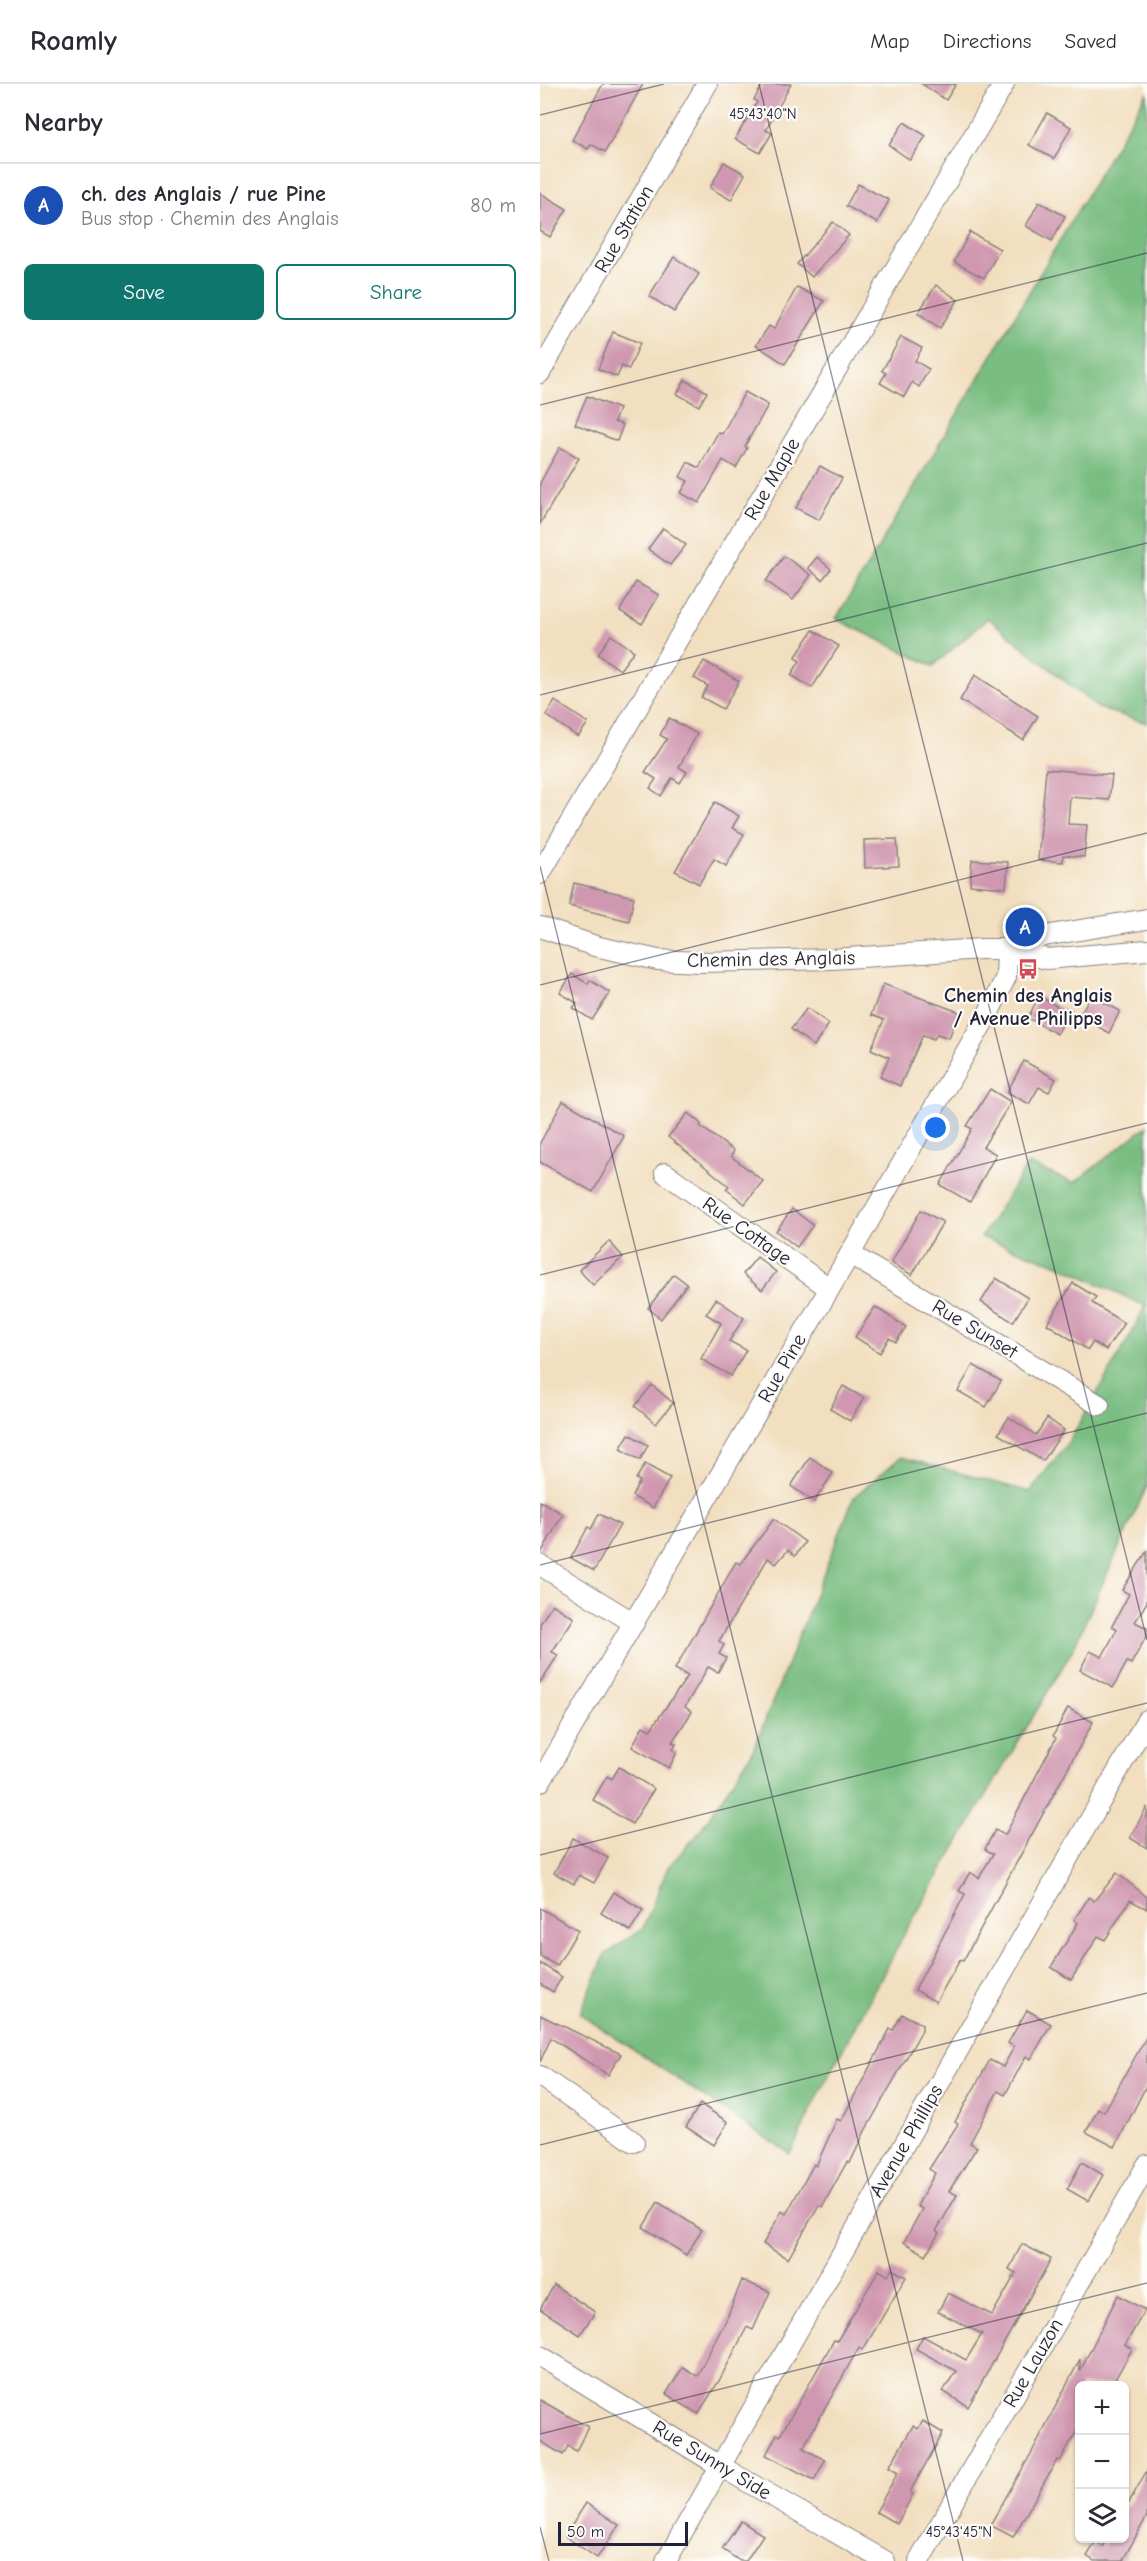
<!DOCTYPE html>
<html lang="en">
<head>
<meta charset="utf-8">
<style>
	body { margin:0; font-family:"Comic Neue",sans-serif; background:#f7f7f7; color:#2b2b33 }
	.controls { position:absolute; right:18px; bottom:18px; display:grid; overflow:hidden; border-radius:9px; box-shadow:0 2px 4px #0004 }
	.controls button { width:54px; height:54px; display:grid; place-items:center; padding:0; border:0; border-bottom:2px solid #e1e1e2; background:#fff; color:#2b2b33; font:30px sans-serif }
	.scale { position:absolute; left:18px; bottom:15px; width:130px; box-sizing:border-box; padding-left:6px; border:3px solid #22223b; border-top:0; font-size:16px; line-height:21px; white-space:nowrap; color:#22223b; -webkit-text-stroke:4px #fdfcf7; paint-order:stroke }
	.you { position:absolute; left:396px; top:1044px; width:21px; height:21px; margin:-15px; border:4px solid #fff; border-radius:50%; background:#1a73e8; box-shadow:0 0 0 9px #1a73e833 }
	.badge { display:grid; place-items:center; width:39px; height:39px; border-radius:50%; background:#0f766e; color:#fff; font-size:20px; font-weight:700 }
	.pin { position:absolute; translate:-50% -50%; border:3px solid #fff; box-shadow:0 2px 6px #0006 }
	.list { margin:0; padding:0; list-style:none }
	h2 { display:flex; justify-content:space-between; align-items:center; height:78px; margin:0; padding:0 24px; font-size:26px }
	h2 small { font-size:20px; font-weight:400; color:#7c7c81 }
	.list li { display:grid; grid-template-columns:39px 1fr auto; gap:18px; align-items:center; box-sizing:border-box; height:84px; padding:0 24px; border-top:2px solid #e1e1e2 }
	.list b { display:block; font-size:22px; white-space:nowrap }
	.list p { margin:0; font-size:20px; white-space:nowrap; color:#7c7c81 }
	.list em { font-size:20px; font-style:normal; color:#7c7c81 }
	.actions { display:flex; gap:12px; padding:18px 24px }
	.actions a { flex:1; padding:14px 0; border:2px solid #0f766e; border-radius:9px; text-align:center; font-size:21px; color:#0f766e }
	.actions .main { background:#0f766e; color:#fff }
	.icon { flex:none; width:33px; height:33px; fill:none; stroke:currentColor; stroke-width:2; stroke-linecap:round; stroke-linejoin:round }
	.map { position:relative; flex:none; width:607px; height:2477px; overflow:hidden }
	header { display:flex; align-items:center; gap:36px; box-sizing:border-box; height:84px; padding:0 30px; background:#fff; border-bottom:2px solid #e1e1e2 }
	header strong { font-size:28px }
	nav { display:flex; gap:33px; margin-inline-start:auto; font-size:21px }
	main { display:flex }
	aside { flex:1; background:#fff }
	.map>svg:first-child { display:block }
	.forest { fill:#79bd81; stroke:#4e705e; stroke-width:1.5 }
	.building { fill:#d098b0 }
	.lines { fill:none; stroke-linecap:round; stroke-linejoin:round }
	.minor-casing { stroke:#8a807e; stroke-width:22 }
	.minor { stroke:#fff; stroke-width:20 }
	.ticks { fill:none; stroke:#22223b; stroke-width:1.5; stroke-opacity:0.45 }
	.labels { text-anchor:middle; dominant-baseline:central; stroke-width:4.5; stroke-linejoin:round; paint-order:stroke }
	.street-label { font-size:20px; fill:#22223b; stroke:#fdfcf7 }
	.poi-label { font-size:20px; font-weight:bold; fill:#22223b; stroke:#fdfcf7 }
	.ticks-label { font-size:15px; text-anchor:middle; fill:#22223b; stroke:#fdfcf7; stroke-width:4.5; stroke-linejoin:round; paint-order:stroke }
</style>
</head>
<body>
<header>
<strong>Roamly</strong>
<nav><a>Map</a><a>Directions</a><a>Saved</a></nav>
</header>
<main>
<aside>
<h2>Nearby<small></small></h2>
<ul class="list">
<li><span class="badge" style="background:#1a4fb4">A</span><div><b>ch. des Anglais / rue Pine</b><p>Bus stop · Chemin des Anglais</p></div><em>80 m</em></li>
</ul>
<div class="actions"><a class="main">Save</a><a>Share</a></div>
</aside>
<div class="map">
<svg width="607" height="2477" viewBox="0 0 607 2477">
	<rect width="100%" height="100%" fill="#fdfcf7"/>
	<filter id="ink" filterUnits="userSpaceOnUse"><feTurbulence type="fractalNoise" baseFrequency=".0167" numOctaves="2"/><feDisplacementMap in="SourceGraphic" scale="12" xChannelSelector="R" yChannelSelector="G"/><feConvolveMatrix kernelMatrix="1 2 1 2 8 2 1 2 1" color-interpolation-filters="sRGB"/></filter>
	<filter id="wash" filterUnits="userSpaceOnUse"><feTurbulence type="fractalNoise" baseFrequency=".008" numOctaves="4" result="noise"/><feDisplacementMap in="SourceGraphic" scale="24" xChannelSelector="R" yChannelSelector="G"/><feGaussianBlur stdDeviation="1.35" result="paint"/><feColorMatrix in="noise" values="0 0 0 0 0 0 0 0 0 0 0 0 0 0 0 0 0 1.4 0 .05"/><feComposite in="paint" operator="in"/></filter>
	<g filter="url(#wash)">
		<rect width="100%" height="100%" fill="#f2dfc0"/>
		<g class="forest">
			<path d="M 607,9 L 607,639 L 558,624 L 448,534 L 393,582 L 296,535 Z"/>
			<path d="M 607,1042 L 607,1402 L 532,1567 L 367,1845 L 279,2010 L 250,2070 L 40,1930 L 65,1871 L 103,1844 L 128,1783 L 158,1750 L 213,1667 L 314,1413 L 361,1373 L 490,1408 L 530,1356 L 590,1252 L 605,1222 L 519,1181 L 441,1153 L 488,1080 L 534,1099 Z"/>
		</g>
		<g id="blocks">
			<g class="building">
				<path d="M 63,0 L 103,0 L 65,68 L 51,60 L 48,65 L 32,56 Z"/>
				<path d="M 223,0 L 251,0 L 226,46 L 232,49 L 220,69 L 195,55 L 217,18 L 214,16 Z"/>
				<path d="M 382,0 L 416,0 L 406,16 Z"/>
				<path d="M 507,29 L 531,43 L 514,75 L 489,61 Z"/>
				<path d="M 364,38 L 386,52 L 370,76 L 349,61 Z"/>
				<path d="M 184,78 L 205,90 L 191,116 L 170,104 Z"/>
				<path d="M 318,100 L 349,116 L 337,139 L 306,122 Z"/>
				<path d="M 0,109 L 27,125 L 10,153 L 0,147 Z"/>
				<path d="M 499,118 L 525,132 L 512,157 L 486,142 Z"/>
				<path d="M 293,138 L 309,151 L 272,193 L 257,180 Z"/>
				<path d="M 430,148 L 460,165 L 444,194 L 414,178 Z"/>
				<path d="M 134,173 L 159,190 L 134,228 L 109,212 Z"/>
				<path d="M 396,201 L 418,216 L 400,244 L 378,229 Z"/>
				<path d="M 257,203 L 284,217 L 245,280 L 216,261 L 229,242 L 234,245 Z"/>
				<path d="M 73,248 L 100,259 L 89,285 L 82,282 L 77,293 L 58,285 Z"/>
				<path d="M 361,253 L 382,264 L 375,277 L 389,285 L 379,303 L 372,298 L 364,313 L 340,299 L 346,289 L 342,287 Z"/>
				<path d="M 145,296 L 167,308 L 159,322 L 137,310 Z"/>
				<path d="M 205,308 L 228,321 L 205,362 L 207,364 L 196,384 L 183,376 L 159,419 L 141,409 L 148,397 L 140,393 L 148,378 L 159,384 L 178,348 L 182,350 Z"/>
				<path d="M 47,312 L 79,325 L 74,338 L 83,341 L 77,357 L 35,340 Z"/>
				<path d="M 20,363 L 39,374 L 0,440 L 0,399 Z"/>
				<path d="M 280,382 L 302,394 L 279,436 L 256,424 Z"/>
				<path d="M 123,444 L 146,461 L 130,481 L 108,465 Z"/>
				<path d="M 244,472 L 271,491 L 253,516 L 226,497 Z"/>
				<path d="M 277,473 L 291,485 L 282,496 L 268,484 Z"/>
				<path d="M 96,498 L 119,511 L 102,540 L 80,527 Z"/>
				<path d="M 273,546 L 299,562 L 272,604 L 251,591 L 260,577 L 255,574 Z"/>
				<path d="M 71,551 L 94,567 L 80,586 L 58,570 Z"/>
				<path d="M 164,577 L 199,597 L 183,625 L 161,613 L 168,602 L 154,594 Z"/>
				<path d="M 435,591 L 498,632 L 483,656 L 420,616 Z"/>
				<path d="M 15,617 L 48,639 L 38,653 L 6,631 Z"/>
				<path d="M 129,634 L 157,650 L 139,683 L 147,688 L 140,699 L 132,694 L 121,712 L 110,704 L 116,695 L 105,688 L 127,655 L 120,651 Z"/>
				<path d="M 506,685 L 572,691 L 569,716 L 530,713 L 528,740 L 547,741 L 544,773 L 523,771 L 523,778 L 498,776 Z"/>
				<path d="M 175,718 L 199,732 L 192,744 L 204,750 L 186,782 L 174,775 L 159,800 L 135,787 Z"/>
				<path d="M 357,755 L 359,782 L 325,784 L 324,756 Z"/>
				<path d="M 432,776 L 468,778 L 466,804 L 430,801 Z"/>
				<path d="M 34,799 L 94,813 L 89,837 L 29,822 Z"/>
				<path d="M 32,890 L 48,900 L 50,896 L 70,909 L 52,936 L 33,924 L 37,919 L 20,909 Z"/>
				<path d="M 343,900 L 419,928 L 409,954 L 397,950 L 394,955 L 383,951 L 360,1002 L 340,993 L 349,973 L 331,965 L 344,936 L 331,931 Z"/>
				<path d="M 551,911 L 580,927 L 569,949 L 539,932 Z"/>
				<path d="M 499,912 L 529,929 L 517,950 L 488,934 Z"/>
				<path d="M 267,924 L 289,940 L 274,962 L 251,945 Z"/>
				<path d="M 484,977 L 516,995 L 509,1008 L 499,1003 L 489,1020 L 467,1008 Z"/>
				<path d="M 450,1005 L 471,1018 L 443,1063 L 456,1070 L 430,1118 L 400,1101 L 432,1045 L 427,1042 Z"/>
				<path d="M 23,1017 L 84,1052 L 53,1108 L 0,1078 L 0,1059 Z"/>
				<path d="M 148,1029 L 161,1040 L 160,1042 L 194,1067 L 191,1072 L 223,1097 L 205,1120 L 186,1105 L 189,1102 L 128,1053 Z"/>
				<path d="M 252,1125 L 273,1141 L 257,1163 L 236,1147 Z"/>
				<path d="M 381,1126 L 403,1138 L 372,1191 L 351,1179 Z"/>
				<path d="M 69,1157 L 83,1173 L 53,1201 L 39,1186 Z"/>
				<path d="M 217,1173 L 236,1188 L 222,1206 L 203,1190 Z"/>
				<path d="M 134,1190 L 147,1200 L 121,1235 L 108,1224 Z"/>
				<path d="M 456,1194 L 488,1214 L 473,1238 L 441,1218 Z"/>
				<path d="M 533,1199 L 556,1213 L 552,1219 L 584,1239 L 566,1266 L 553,1258 L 548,1266 L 507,1240 Z"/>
				<path d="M 176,1215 L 204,1234 L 189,1257 L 206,1266 L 191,1292 L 161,1275 L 181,1239 L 166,1230 Z"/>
				<path d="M 335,1223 L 366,1243 L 356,1258 L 349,1254 L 340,1269 L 315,1253 Z"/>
				<path d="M 433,1281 L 461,1297 L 446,1323 L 418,1307 Z"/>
				<path d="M 112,1301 L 133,1319 L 116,1340 L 95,1322 Z"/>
				<path d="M 303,1302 L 324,1314 L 310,1337 L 290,1325 Z"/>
				<path d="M 469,1333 L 496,1351 L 507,1334 L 524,1346 L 503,1377 L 458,1350 Z"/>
				<path d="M 89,1350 L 108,1361 L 100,1376 L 80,1365 Z"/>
				<path d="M 270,1373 L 293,1389 L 274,1418 L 251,1402 Z"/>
				<path d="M 105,1380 L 130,1394 L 113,1424 L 92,1412 L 100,1397 L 96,1395 Z"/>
				<path d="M 0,1417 L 23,1430 L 1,1469 L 0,1469 Z"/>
				<path d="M 59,1430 L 80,1441 L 54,1487 L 31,1474 L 48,1443 L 51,1445 Z"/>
				<path d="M 234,1435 L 265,1458 L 255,1472 L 248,1466 L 236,1480 L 228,1474 L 179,1557 L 184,1561 L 179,1570 L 186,1574 L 178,1588 L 168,1583 L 145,1623 L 152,1628 L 132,1658 L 136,1660 L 133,1666 L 137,1668 L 129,1684 L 92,1663 L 103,1642 L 110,1646 L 148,1592 L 135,1585 L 196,1478 L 200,1480 Z"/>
				<path d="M 607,1467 L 607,1518 L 595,1538 L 607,1544 L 607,1551 L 591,1580 L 587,1578 L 573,1604 L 540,1586 L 550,1567 L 562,1573 L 577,1545 L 572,1542 L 589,1510 L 582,1506 Z"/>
				<path d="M 12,1520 L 34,1534 L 12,1568 L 18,1571 L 0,1599 L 0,1540 Z"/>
				<path d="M 528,1624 L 553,1638 L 423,1877 L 420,1876 L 396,1918 L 375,1906 L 425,1810 L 419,1807 L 430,1788 L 439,1794 L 453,1770 L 445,1765 L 455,1746 L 465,1751 L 516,1654 L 513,1652 Z"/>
				<path d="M 79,1683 L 114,1705 L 92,1740 L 53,1716 L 67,1692 L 72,1695 Z"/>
				<path d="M 607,1723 L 607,1764 L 590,1754 Z"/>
				<path d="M 33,1754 L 68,1774 L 54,1799 L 39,1791 L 34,1800 L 14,1789 Z"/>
				<path d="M 577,1789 L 607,1813 L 607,1825 L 590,1816 L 565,1856 L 558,1852 L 531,1896 L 511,1883 L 538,1839 L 534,1836 L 549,1813 L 554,1817 Z"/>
				<path d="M 74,1808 L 103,1826 L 90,1847 L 61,1829 Z"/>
				<path d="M 0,1824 L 38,1846 L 17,1882 L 0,1872 Z"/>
				<path d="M 0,1879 L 22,1893 L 13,1908 L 0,1900 Z"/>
				<path d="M 487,1926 L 511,1940 L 491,1975 L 486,1972 L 465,2011 L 458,2007 L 430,2059 L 437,2063 L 409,2107 L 417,2111 L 396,2147 L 399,2149 L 386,2171 L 364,2158 L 382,2125 L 377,2122 L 395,2089 L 389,2085 L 418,2040 L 415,2038 L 450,1976 L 463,1983 L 474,1963 L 468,1959 Z"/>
				<path d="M 362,1930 L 382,1940 L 382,1946 L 325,2047 L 310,2079 L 307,2078 L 282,2123 L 279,2121 L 248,2175 L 223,2160 L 242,2127 L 246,2130 L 274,2080 L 276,2082 L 297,2035 L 301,2037 L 350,1945 L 353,1946 Z"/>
				<path d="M 0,1931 L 81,1970 L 68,1991 L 11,1954 L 0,1978 Z"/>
				<path d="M 607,1952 L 607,2000 L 575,2063 L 546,2048 L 558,2025 L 564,2028 Z"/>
				<path d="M 160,2020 L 188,2038 L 174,2061 L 146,2043 Z"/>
				<path d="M 542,2078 L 563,2091 L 548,2117 L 527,2105 Z"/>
				<path d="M 118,2118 L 162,2146 L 146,2171 L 103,2143 Z"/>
				<path d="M 482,2160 L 511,2175 L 428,2323 L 403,2307 L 416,2287 L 376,2265 L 383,2252 L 426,2276 L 442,2250 L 398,2228 L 408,2209 L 452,2231 L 476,2189 L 469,2185 Z"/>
				<path d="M 352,2185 L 366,2193 L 323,2266 L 319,2263 L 263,2364 L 285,2376 L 274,2396 L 226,2371 L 237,2350 L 240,2352 L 294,2256 L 297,2257 L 339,2186 L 348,2192 Z"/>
				<path d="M 202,2196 L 230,2208 L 213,2246 L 207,2243 L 179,2297 L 158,2330 L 126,2310 L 143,2283 L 157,2292 L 187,2234 Z"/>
				<path d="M 14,2201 L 55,2228 L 40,2251 L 0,2225 Z"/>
				<path d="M 578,2211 L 605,2226 L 585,2261 L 592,2265 L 572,2301 L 540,2301 L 540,2341 L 520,2377 L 517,2376 L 473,2453 L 450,2441 L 492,2368 L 540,2275 L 540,2287 Z"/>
				<path d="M 0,2316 L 48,2343 L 36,2367 L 28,2362 L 23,2371 L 0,2357 Z"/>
				<path d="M 383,2337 L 403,2349 L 370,2408 L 373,2410 L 357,2440 L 336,2428 L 358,2388 L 349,2383 L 373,2342 L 378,2345 Z"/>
				<path d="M 607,2386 L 607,2432 L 583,2476 L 585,2477 L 554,2477 L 547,2472 L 556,2458 L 563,2463 L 568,2454 L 585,2454 L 585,2426 Z"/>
				<path d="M 46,2419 L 79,2441 L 57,2474 L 25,2452 Z"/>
				<path d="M 201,2437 L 223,2451 L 206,2477 L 200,2477 L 182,2465 Z"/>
			</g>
		</g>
	</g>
	<g filter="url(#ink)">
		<use href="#blocks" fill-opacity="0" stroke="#8a807e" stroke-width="1.5"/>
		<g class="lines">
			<g class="minor-casing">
				<g id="minor">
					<path d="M 0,289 L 167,0"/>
					<path d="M 0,790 L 464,0"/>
					<path d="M 0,843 L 55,862 L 118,876 L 160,878 L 292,875 L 441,865 L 467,865 L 507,875 L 607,866"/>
					<path d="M 467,865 L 504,852 L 607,835"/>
					<path d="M 125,1089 L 289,1204"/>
					<path d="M 310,1170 L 559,1321"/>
					<path d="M 0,1481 L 94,1539"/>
					<path d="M 0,1698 L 310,1170 L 449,928 L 466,893 L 467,865"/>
					<path d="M 0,1992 L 94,2058"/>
					<path d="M 0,2272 L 180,2382 L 345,2477"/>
					<path d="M 126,2477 L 607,1636"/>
					<path d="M 379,2477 L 607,2081"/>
				</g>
			</g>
			<use href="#minor" class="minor"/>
		</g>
	</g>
	<path class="ticks" d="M 219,0 L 607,1556M 0,31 L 124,0M 0,321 L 607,169M 0,611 L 607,459M 0,782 L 423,2477M 0,901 L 607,749M 0,1191 L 607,1039M 0,1481 L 607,1329M 0,1771 L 607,1619M 0,2061 L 607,1909M 0,2350 L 607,2199M 0,2443 L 9,2477"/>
	<defs>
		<g id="bus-bare" transform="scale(1.62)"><path d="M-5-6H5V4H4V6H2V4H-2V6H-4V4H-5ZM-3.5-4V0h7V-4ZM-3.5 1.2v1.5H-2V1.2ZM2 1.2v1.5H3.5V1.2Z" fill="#d1495b" stroke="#fdfcf7" stroke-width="2.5" paint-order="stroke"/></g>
	</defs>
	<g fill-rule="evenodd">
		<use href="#bus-bare" x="488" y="885"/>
	</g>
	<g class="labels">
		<g class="street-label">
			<text transform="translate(84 145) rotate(-60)">Rue Station</text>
			<text transform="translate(232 395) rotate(-60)">Rue Maple</text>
			<text transform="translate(231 875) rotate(-1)">Chemin des Anglais</text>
			<text transform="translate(207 1147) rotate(35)">Rue Cottage</text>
			<text transform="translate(435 1245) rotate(31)">Rue Sunset</text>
			<text transform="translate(242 1284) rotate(-60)">Rue Pine</text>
			<text transform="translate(366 2057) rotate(-60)">Avenue Phillips</text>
			<text transform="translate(493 2279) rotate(-60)">Rue Lauzon</text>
			<text transform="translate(172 2376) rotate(31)">Rue Sunny Side</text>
		</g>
		<g class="poi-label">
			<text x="488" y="911">Chemin des Anglais<tspan x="488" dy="23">/ Avenue Philipps</tspan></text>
		</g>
	</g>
	<g class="ticks-label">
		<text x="223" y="35">45°43'40"N</text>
		<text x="419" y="2453">45°43'45"N</text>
	</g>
</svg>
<div class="controls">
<button>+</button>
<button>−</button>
<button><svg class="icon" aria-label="layers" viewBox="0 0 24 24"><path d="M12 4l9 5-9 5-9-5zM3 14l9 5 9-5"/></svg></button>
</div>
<div class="scale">50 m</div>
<div class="you"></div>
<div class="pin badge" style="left:485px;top:843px;background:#1a4fb4">A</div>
</div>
</main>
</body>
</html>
